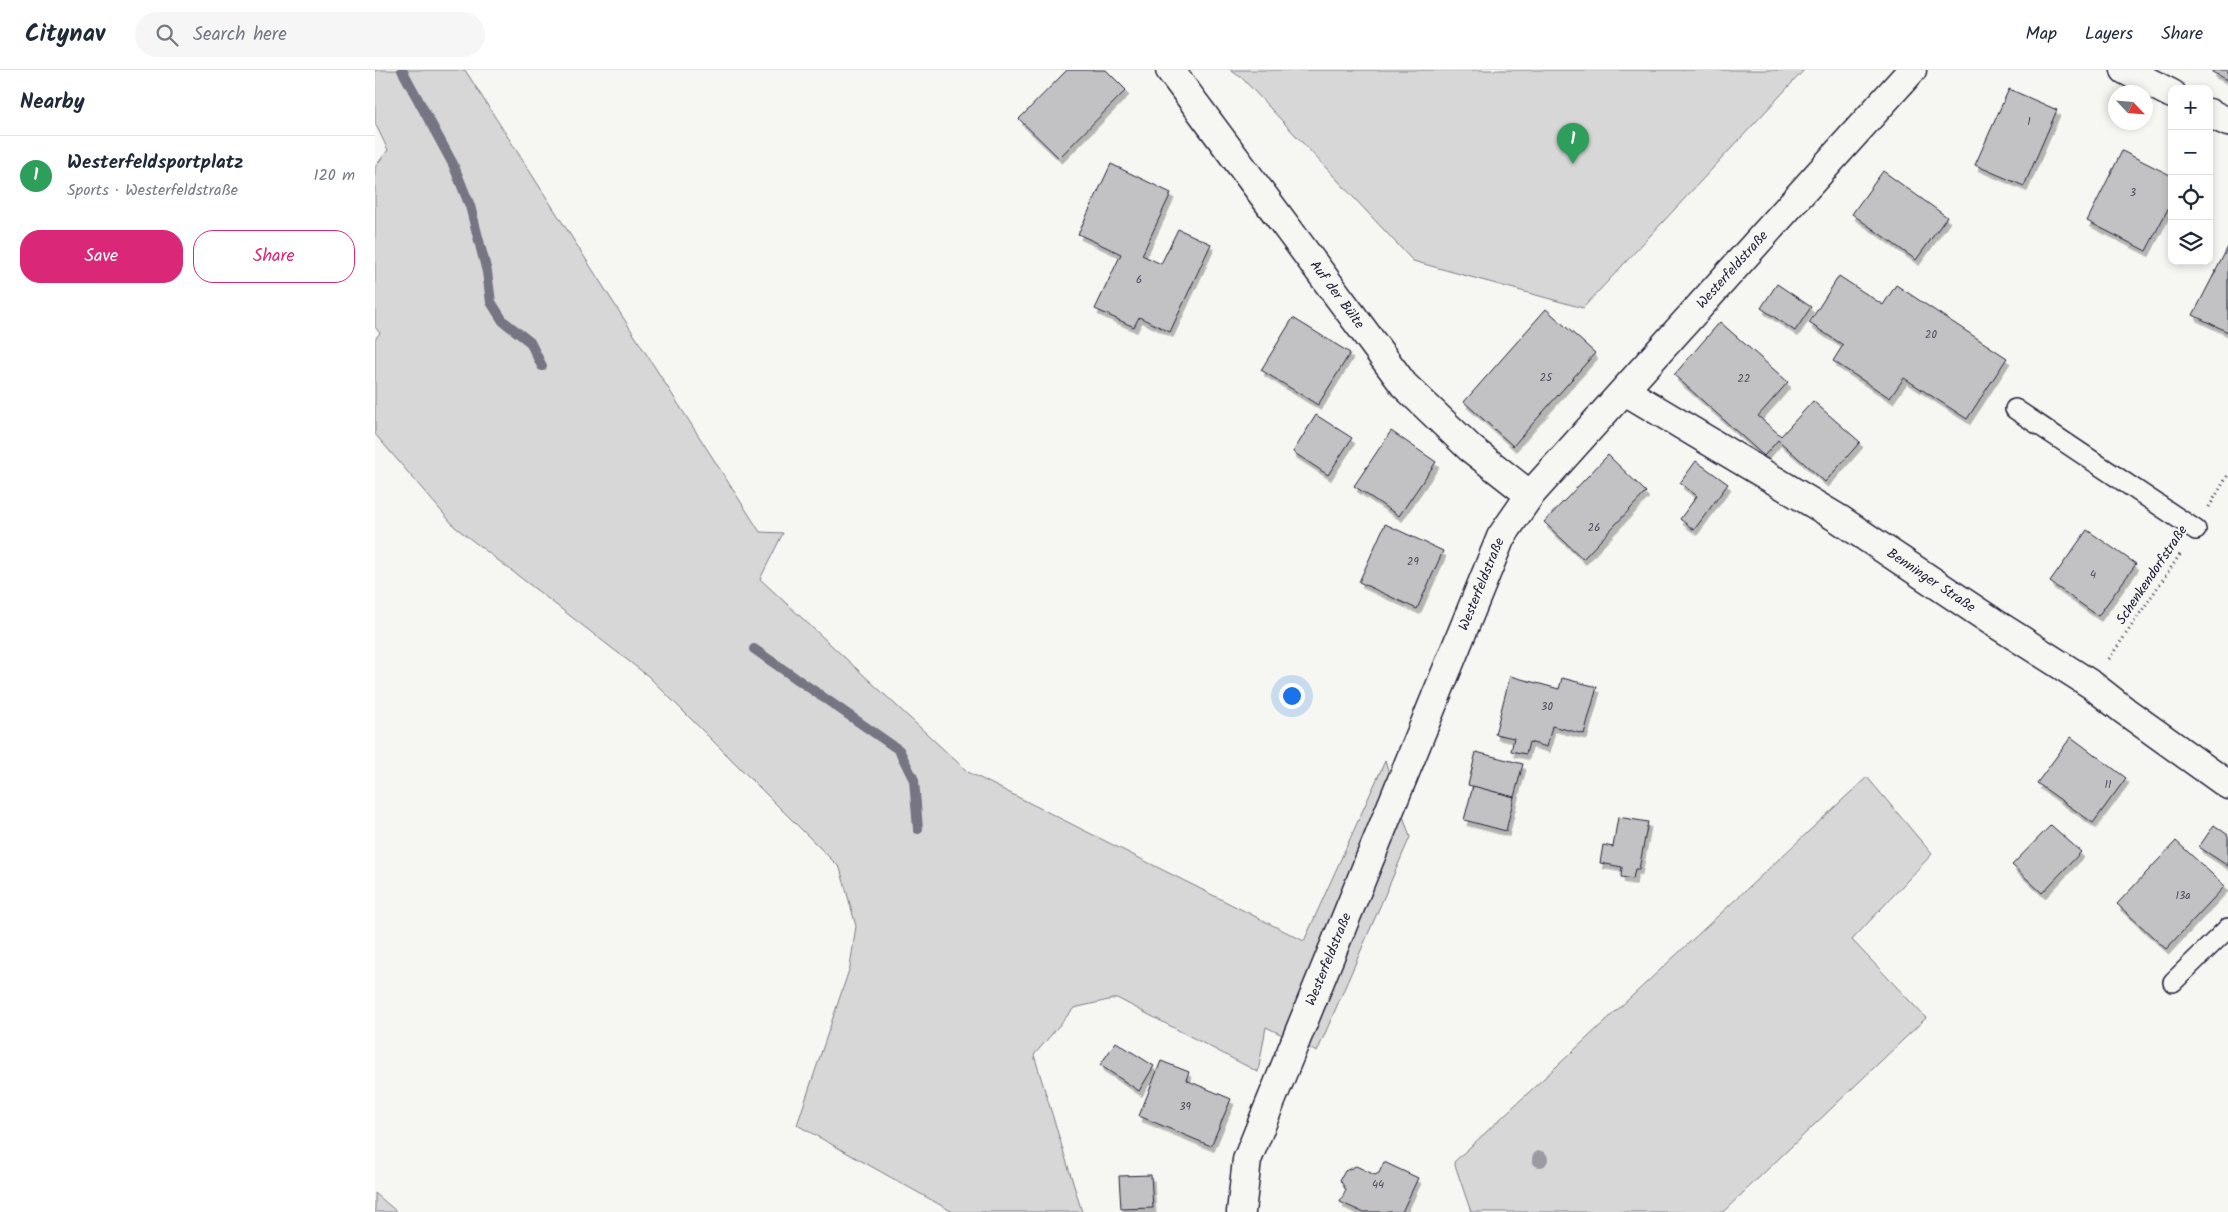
<!DOCTYPE html>
<html lang="en">
<head>
<meta charset="utf-8">
<style>
	body { margin:0; font-family:Kalam,sans-serif; background:#f6f6f7; color:#1f2937 }
	.controls { position:absolute; right:15px; top:15px; display:grid; overflow:hidden; border-radius:10px; box-shadow:0 2px 8px #0003 }
	.controls button { width:45px; height:45px; display:grid; place-items:center; padding:0; border:0; border-bottom:1px solid #e0e1e3; background:#fff; color:#1f2937; font:25px sans-serif }
	.compass { position:absolute; left:1733px; top:15px; width:45px; height:45px; border-radius:50%; background:#fff; box-shadow:0 2px 8px #0003; rotate:116deg }
	.you { position:absolute; left:916px; top:625px; width:18px; height:18px; margin:-12px; border:4px solid #fff; border-radius:50%; background:#1a73e8; box-shadow:0 0 0 8px #1a73e833 }
	.badge { display:grid; place-items:center; width:32px; height:32px; border-radius:50%; background:#db2777; color:#fff; font-size:16px; font-weight:700 }
	.pin { position:absolute; translate:-50% -41px; filter:drop-shadow(0 1px 2px #0008) }
	.pin::after { content:''; position:absolute; top:26px; width:18px; height:15px; background:inherit; clip-path:polygon(0 0,100% 0,50% 100%) }
	.list { margin:0; padding:0; list-style:none }
	h2 { display:flex; justify-content:space-between; align-items:center; height:65px; margin:0; padding:0 20px; font-size:21px }
	h2 small { font-size:16px; font-weight:400; color:#747a83 }
	.list li { display:grid; grid-template-columns:32px 1fr auto; gap:15px; align-items:center; box-sizing:border-box; height:80px; padding:0 20px; border-top:1px solid #e0e1e3 }
	.list b { display:block; font-size:19px; white-space:nowrap }
	.list p { margin:0; font-size:16px; white-space:nowrap; color:#747a83 }
	.list em { font-size:16px; font-style:normal; color:#747a83 }
	.actions { display:flex; gap:10px; padding:15px 20px }
	.actions a { flex:1; padding:11px 0; border:1px solid #db2777; border-radius:20px; text-align:center; font-size:18px; color:#db2777 }
	.actions .main { background:#db2777; color:#fff }
	.icon { flex:none; width:28px; height:28px; fill:none; stroke:currentColor; stroke-width:2; stroke-linecap:round; stroke-linejoin:round }
	.map { position:relative; flex:none; width:1853px; height:1142px; overflow:hidden }
	header { display:flex; align-items:center; gap:30px; box-sizing:border-box; height:70px; padding:0 25px; background:#fff; border-bottom:1px solid #e0e1e3 }
	header strong { font-size:24px }
	nav { display:flex; gap:28px; margin-inline-start:auto; font-size:18px }
	.search { width:350px; height:45px; background:#f6f6f7; display:flex; align-items:center; gap:12px; box-sizing:border-box; padding:0 18px; border-radius:28px; color:#747a83; font-size:19px }
	main { display:flex }
	aside { flex:1; background:#fff }
	.map>svg:first-child { display:block }
	.green { fill:#d7d7d7; stroke:#7c7c89 }
	.lines { fill:none; stroke-linecap:round; stroke-linejoin:round }
	.stream { stroke:#757583; stroke-width:10 }
	.building { fill:#c2c2c4; stroke:#22223b; filter:url(#shadow) }
	.lane-casing { stroke:#22223b; stroke-width:22 }
	.street-casing { stroke:#22223b; stroke-width:31 }
	.path { stroke:#22223b; stroke-width:3; stroke-dasharray:1 4; stroke-linecap:butt }
	.lane { stroke:#f6f6f2; stroke-width:19 }
	.street { stroke:#f6f6f2; stroke-width:28 }
	.tree { fill:#9a9aa3 }
	.labels { text-anchor:middle; dominant-baseline:central; stroke-width:4; stroke-linejoin:round; paint-order:stroke }
	.number-label { font-size:11px; fill:#4a4a5d }
	.street-label { font-size:14px; fill:#22223b; stroke:#f6f6f2 }
</style>
</head>
<body>
<header>
<strong>Citynav</strong>
<div class="search"><svg class="icon" aria-label="search" viewBox="0 0 24 24"><circle cx="10" cy="10" r="6"/><path d="M15 15l6 6"/></svg>Search here</div>
<nav><a>Map</a><a>Layers</a><a>Share</a></nav>
</header>
<main>
<aside>
<h2>Nearby<small></small></h2>
<ul class="list">
<li><span class="badge" style="background:#2e9e5b">1</span><div><b>Westerfeldsportplatz</b><p>Sports · Westerfeldstraße</p></div><em>120 m</em></li>
</ul>
<div class="actions"><a class="main">Save</a><a>Share</a></div>
</aside>
<div class="map">
<svg width="1853" height="1142" viewBox="0 0 1853 1142">
	<defs>
		<filter id="shadow"><feDropShadow dx="3" dy="5.5" stdDeviation="0" flood-color="#0004"/></filter>
	</defs>
	<rect width="100%" height="100%" fill="#f6f6f2"/>
	<filter id="ink" filterUnits="userSpaceOnUse"><feTurbulence type="fractalNoise" baseFrequency=".02" numOctaves="2"/><feDisplacementMap in="SourceGraphic" scale="10" xChannelSelector="R" yChannelSelector="G"/><feConvolveMatrix kernelMatrix="1 2 1 2 8 2 1 2 1" color-interpolation-filters="sRGB"/></filter>
	<g filter="url(#ink)">
		<g class="green">
			<path d="M 0,0 L 90,0 L 385,462 L 408,463 L 385,509 L 593,702 L 929,871 L 1010,691 L 1035,767 L 942,982 L 891,957 L 883,1002 L 742,928 L 699,938 L 659,985 L 707,1142 L 578,1142 L 422,1055 L 475,897 L 481,856 L 465,798 L 273,606 L 80,457 L 0,364 L 0,269 L 5,263 L 0,257 L 0,97 L 13,80 L 0,53 Z"/>
			<path d="M 855,0 L 1429,0 L 1208,238 L 1038,191 L 867,8 Z"/>
			<path d="M 1492,707 L 1557,784 L 1477,870 L 1551,948 L 1348,1142 L 1096,1142 L 1079,1092 Z"/>
			<path d="M 0,1123 L 22,1142 L 0,1142 Z"/>
		</g>
		<g class="lines">
			<g class="stream">
				<path d="M 27,0 L 78,94 L 95,136 L 112,202 L 116,232 L 128,251 L 155,272 L 167,296"/>
				<path d="M 379,579 L 524,680 L 539,710 L 543,759"/>
			</g>
		</g>
		<g class="building">
			<path d="M 692,0 L 731,0 L 751,20 L 684,88 L 644,49 Z"/>
			<path d="M 1838,0 L 1853,0 L 1853,10 L 1837,2 Z"/>
			<path d="M 1634,19 L 1682,40 L 1649,116 L 1600,95 Z"/>
			<path d="M 1747,81 L 1797,106 L 1797,131 L 1771,181 L 1712,151 Z"/>
			<path d="M 736,94 L 796,123 L 767,185 L 786,194 L 803,159 L 836,174 L 795,262 L 764,247 L 759,257 L 720,239 L 746,184 L 703,164 Z"/>
			<path d="M 1508,101 L 1572,147 L 1541,190 L 1477,144 Z"/>
			<path d="M 1853,177 L 1853,262 L 1818,245 Z"/>
			<path d="M 1464,206 L 1508,235 L 1521,215 L 1632,288 L 1592,349 L 1529,308 L 1515,328 L 1458,291 L 1468,275 L 1434,253 Z"/>
			<path d="M 1402,214 L 1436,237 L 1420,261 L 1386,238 Z"/>
			<path d="M 1171,239 L 1220,283 L 1138,376 L 1089,332 Z"/>
			<path d="M 918,248 L 975,283 L 943,335 L 886,300 Z"/>
			<path d="M 1345,252 L 1413,312 L 1383,346 L 1406,366 L 1438,331 L 1485,372 L 1450,412 L 1403,370 L 1389,386 L 1299,305 Z"/>
			<path d="M 941,345 L 977,368 L 953,405 L 918,382 Z"/>
			<path d="M 1016,361 L 1061,392 L 1024,446 L 979,416 Z"/>
			<path d="M 1233,385 L 1271,422 L 1208,489 L 1169,452 Z"/>
			<path d="M 1321,391 L 1353,414 L 1319,460 L 1305,449 L 1322,426 L 1305,413 Z"/>
			<path d="M 1010,454 L 1068,481 L 1042,539 L 984,512 Z"/>
			<path d="M 1712,460 L 1761,494 L 1723,546 L 1675,512 Z"/>
			<path d="M 1135,606 L 1184,619 L 1187,608 L 1222,617 L 1209,664 L 1177,656 L 1172,677 L 1154,672 L 1151,684 L 1136,681 L 1139,668 L 1120,664 Z"/>
			<path d="M 1696,667 L 1751,708 L 1718,753 L 1662,713 Z"/>
			<path d="M 1101,682 L 1148,694 L 1139,727 L 1093,715 Z"/>
			<path d="M 1098,716 L 1139,727 L 1131,761 L 1089,750 Z"/>
			<path d="M 1243,747 L 1273,752 L 1264,799 L 1260,799 L 1258,809 L 1246,807 L 1247,797 L 1225,793 L 1228,775 L 1238,777 Z"/>
			<path d="M 1676,755 L 1706,782 L 1667,823 L 1637,795 Z"/>
			<path d="M 1839,755 L 1853,765 L 1853,796 L 1824,777 Z"/>
			<path d="M 1801,771 L 1850,816 L 1791,879 L 1742,834 Z"/>
			<path d="M 741,972 L 779,996 L 764,1021 L 725,995 Z"/>
			<path d="M 786,991 L 814,1002 L 811,1010 L 856,1029 L 836,1076 L 764,1046 Z"/>
			<path d="M 1009,1092 L 1043,1108 L 1027,1142 L 987,1142 L 965,1132 L 971,1120 L 965,1110 L 970,1101 L 981,1096 L 1000,1105 L 1004,1103 Z"/>
			<path d="M 776,1105 L 778,1138 L 746,1139 L 744,1106 Z"/>
		</g>
		<g class="lines">
			<g class="lane-casing">
				<g id="lane">
					<path d="M 1640,339 L 1821,460"/>
					<path d="M 1798,912 L 1853,858"/>
				</g>
			</g>
			<g class="street-casing">
				<g id="street">
					<path id="s1" d="M 795,0 L 1029,315 L 1095,378 L 1155,425"/>
					<path d="M 1750,0 L 1797,24"/>
					<path d="M 1834,43 L 1853,52"/>
					<path id="s2" d="M 1250,321 L 1464,449 L 1618,552 L 1717,615 L 1750,641 L 1853,715"/>
					<path id="s3" d="M 866,1142 L 872,1090 L 1126,467 L 1155,425 L 1537,0"/>
				</g>
			</g>
			<g class="path">
				<path d="M 1834,437 L 1853,405"/>
				<path d="M 1734,589 L 1806,483"/>
			</g>
			<use href="#lane" class="lane"/>
			<use href="#street" class="street"/>
		</g>
		<circle class="tree" cx="1165" cy="1089" r="8"/>
	</g>
	<g class="labels">
		<g class="number-label">
			<text x="1654" y="52">1</text>
			<text x="1758" y="123">3</text>
			<text x="764" y="210">6</text>
			<text x="1556" y="265">20</text>
			<text x="1171" y="308">25</text>
			<text x="1369" y="309">22</text>
			<text x="1219" y="458">26</text>
			<text x="1038" y="492">29</text>
			<text x="1718" y="505">4</text>
			<text x="1172" y="637">30</text>
			<text x="1733" y="715">11</text>
			<text x="1808" y="826">13a</text>
			<text x="810" y="1037">39</text>
			<text x="1003" y="1115">44</text>
		</g>
		<g class="street-label">
			<text stroke="none"><textPath href="#s3" startOffset="1079">Westerfeldstraße</textPath></text>
			<text stroke="none"><textPath href="#s1" startOffset="280">Auf der Bülte</textPath></text>
			<text transform="translate(1777 505) rotate(-56)">Schenkendorfstraße</text>
			<text stroke="none"><textPath href="#s2" startOffset="360">Benninger Straße</textPath></text>
			<text stroke="none"><textPath href="#s3" startOffset="674">Westerfeldstraße</textPath></text>
			<text stroke="none"><textPath href="#s3" startOffset="269">Westerfeldstraße</textPath></text>
		</g>
	</g>
</svg>
<div class="controls">
<button>+</button>
<button>−</button>
<button><svg class="icon" aria-label="locate" viewBox="0 0 24 24"><circle cx="12" cy="12" r="6"/><path d="M12 2v4M12 18v4M2 12h4M18 12h4"/></svg></button>
<button><svg class="icon" aria-label="layers" viewBox="0 0 24 24"><path d="M12 4l9 5-9 5-9-5zM3 14l9 5 9-5"/></svg></button>
</div>
<svg class="compass" viewBox="-18 -18 36 36"><path d="M0-13l5 13h-10z" fill="#e53935"/><path d="M0 13l5-13h-10z" fill="#747a83"/></svg>
<div class="you"></div>
<div class="pin badge" style="left:1198px;top:94px;background:#2e9e5b">1</div>
</div>
</main>
</body>
</html>
